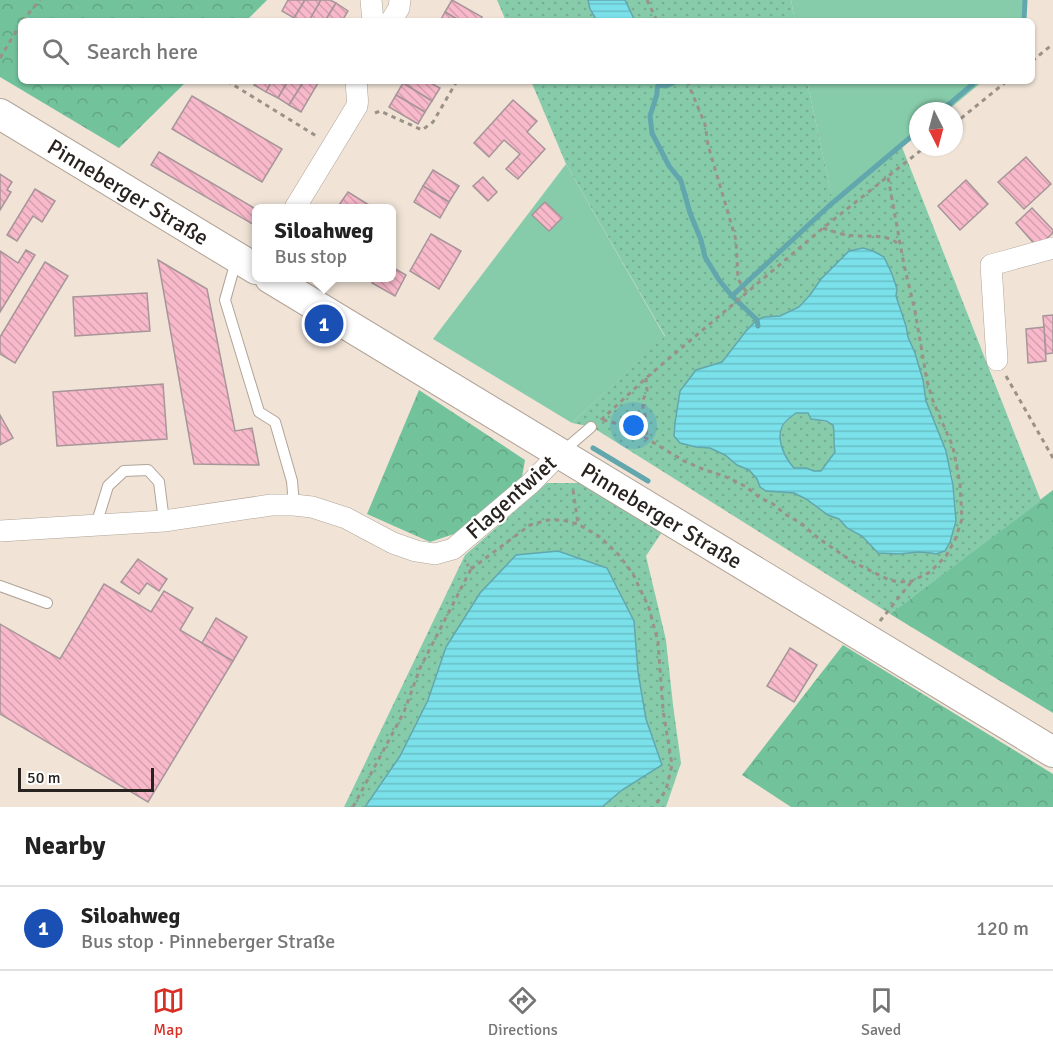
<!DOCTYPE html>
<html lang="en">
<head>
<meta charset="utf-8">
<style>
	body { margin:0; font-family:Signika,sans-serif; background:#f6f6f6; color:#222 }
	.compass { position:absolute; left:909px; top:102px; width:54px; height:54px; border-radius:50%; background:#fff; box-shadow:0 2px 4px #0004; rotate:174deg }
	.scale { position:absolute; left:18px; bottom:15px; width:136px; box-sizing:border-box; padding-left:6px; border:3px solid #28231f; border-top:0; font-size:16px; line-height:21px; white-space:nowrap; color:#28231f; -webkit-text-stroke:4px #fff; paint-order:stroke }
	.you { position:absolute; left:634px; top:426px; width:21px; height:21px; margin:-15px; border:4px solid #fff; border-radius:50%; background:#1a73e8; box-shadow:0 0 0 9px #1a73e833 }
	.badge { display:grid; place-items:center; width:39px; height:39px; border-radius:50%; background:#d93025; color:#fff; font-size:20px; font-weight:700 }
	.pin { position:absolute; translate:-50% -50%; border:3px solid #fff; box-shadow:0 2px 6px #0006 }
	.popup { position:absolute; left:252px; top:204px; width:144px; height:78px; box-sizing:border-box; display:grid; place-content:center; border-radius:9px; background:#fff; filter:drop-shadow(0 2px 4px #0005); font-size:20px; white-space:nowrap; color:#767676 }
	.popup b { font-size:22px; color:#222 }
	.popup::after { content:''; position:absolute; left:50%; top:100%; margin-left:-12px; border:12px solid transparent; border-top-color:#fff }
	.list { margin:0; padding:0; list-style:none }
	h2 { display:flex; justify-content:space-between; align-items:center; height:78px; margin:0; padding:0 24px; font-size:26px }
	h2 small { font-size:20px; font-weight:400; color:#767676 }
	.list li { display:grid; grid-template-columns:39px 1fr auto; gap:18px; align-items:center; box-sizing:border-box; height:84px; padding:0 24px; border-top:2px solid #e0e0e0 }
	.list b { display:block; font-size:22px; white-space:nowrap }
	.list p { margin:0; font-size:20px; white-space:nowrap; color:#767676 }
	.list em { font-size:20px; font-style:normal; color:#767676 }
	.icon { flex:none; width:33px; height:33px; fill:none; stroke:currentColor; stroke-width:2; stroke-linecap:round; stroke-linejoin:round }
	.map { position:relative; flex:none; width:1053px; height:807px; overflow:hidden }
	.search { position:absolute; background:#fff; box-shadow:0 2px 4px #0004; left:18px; right:18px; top:18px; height:66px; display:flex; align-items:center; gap:15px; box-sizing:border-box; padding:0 21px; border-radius:9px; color:#767676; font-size:22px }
	.sheet { height:162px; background:#fff }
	nav { display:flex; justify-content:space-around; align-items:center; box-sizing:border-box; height:84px; border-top:2px solid #e0e0e0; background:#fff; font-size:16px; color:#767676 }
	nav a { display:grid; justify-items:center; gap:3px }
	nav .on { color:#d93025 }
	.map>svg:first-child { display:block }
	.grass { fill:#87ccaa }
	.forest { fill:url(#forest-crowns) }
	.park { fill:url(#park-dots); fill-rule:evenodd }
	.water { fill:url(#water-rules); stroke:#61a7ad; stroke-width:1.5; fill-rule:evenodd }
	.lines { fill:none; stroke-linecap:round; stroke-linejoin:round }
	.stream { stroke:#61a7ad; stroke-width:5 }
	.building { fill:url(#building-back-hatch); stroke:#a79599; stroke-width:1.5 }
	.service-casing { stroke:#b0a498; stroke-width:12 }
	.minor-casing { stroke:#b0a498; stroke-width:22 }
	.secondary-casing { stroke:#b0a498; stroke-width:32 }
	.path { stroke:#9a9187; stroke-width:3; stroke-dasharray:4.5 4.5; stroke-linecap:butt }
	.service { stroke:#fff; stroke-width:10 }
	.minor { stroke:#fff; stroke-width:21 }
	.secondary { stroke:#fff; stroke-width:30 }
	.labels { text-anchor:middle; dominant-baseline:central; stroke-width:4.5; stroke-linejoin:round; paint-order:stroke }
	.street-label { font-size:22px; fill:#28231f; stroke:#fff }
</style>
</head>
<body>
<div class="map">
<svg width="1053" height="807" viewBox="0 0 1053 807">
	<defs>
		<pattern id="forest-crowns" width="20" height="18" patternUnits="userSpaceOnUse" patternTransform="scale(1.5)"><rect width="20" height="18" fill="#72c29c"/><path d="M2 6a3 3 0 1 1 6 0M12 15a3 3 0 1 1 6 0" fill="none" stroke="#63a686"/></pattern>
		<pattern id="park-dots" width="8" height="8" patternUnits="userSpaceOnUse" patternTransform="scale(1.5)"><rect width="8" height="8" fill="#87ccaa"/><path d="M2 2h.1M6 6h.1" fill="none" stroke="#75af92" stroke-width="1.8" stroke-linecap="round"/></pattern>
		<pattern id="water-rules" width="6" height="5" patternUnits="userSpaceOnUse" patternTransform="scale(1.5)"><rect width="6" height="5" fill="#7ae0ea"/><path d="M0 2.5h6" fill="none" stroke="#6ac0c8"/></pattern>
		<pattern id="building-back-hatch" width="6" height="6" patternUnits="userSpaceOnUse" patternTransform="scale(1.5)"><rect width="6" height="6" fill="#f8b9cb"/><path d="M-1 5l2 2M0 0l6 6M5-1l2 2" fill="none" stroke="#d59fae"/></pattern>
	</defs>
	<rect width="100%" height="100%" fill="#f1e4d7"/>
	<g class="grass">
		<path d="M 791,0 L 1024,0 L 1024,21 L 795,21 Z"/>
		<path d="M 807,81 L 983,81 L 947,111 L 918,111 L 918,134 L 833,203 Z"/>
		<path d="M 566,164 L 665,337 L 572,423 L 433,339 Z"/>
	</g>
	<g class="forest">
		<path d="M 0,0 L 267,0 L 246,21 L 21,21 L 21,81 L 187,81 L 119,148 L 0,77 Z"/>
		<path d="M 419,390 L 525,460 L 522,477 L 454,534 L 430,542 L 367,514 Z"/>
		<path d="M 1053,490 L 1053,713 L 890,614 Z"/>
		<path d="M 843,645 L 1053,774 L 1053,807 L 791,807 L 742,775 Z"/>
	</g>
	<g class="park">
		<path d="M 497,0 L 588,0 L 590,9 L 597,21 L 506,21 Z"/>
		<path d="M 625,0 L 791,0 L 795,21 L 635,21 Z"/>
		<path d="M 531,81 L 807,81 L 833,202 L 902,147 L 1041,501 L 890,614 L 592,427 L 572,423 L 665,336 L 566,164 ZM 849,251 L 892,274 L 897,289 L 896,296 L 906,326 L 908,337 L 915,353 L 923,380 L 926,401 L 934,420 L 952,475 L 955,501 L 956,521 L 950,542 L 945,551 L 936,554 L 931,553 L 918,552 L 899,554 L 878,553 L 862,536 L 847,528 L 839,519 L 828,515 L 806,499 L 794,493 L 766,491 L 760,487 L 757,479 L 749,470 L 737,465 L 725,455 L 710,448 L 674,436 L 675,423 L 680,391 L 696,370 L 722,362 L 746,331 L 764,317 L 780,316 L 799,307 L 810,295 L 821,279 Z"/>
		<path d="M 802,412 C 810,413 813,419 819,420 C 825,422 827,422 833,425 C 835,434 833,443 835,452 L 821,471 L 814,471 L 806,468 L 794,468 C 781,454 773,433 789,419 C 794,414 796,413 802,412 Z"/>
		<path d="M 547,483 L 581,483 L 662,532 L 646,556 L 666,640 L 673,705 L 681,763 L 666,807 L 602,807 L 622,790 L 662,764 L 646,719 L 638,672 L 634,620 L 607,568 L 446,647 L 428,700 L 400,756 L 365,807 L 344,807 L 465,555 Z"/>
	</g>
	<g class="water">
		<path d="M 588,0 L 625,0 L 635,21 L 597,21 L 590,9 Z"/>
		<path d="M 863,248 L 873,251 L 884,257 L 892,274 L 897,289 L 896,296 L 906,326 L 908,337 L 915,353 L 923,380 L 926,401 L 946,451 L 953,485 L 956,521 L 950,542 L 945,551 L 936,554 L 931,553 L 918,552 L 899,554 L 878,553 L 862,536 L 847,528 L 839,519 L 828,515 L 806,499 L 794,493 L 766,491 L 760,487 L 757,479 L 749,470 L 737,465 L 725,455 L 710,448 L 696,447 L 680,443 L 674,436 L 675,423 L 680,391 L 696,370 L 722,362 L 746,331 L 757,320 L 764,317 L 780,316 L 799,307 L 810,295 L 821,279 L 849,251 ZM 796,413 L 808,413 L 811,419 L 826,421 L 833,425 C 835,434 833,443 835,452 L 821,471 L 814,471 L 806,468 L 794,468 C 785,458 776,440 782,427 C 784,421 791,417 796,413 Z"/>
		<path d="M 558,551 L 607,568 L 634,621 L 638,672 L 646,719 L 662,765 L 622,790 L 602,807 L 365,807 L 400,756 L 428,700 L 446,647 L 480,593 L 516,555 Z"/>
	</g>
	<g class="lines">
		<g class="stream">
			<path d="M 1024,21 L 1025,0"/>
			<path d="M 673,81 L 673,83 L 666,86 L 658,85 L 657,90 L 657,94 L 650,116 L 652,133 L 669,166 L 681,181 L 690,213 L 701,240 L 705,257 L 719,280 L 732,296 L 757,320 L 758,326"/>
			<path d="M 941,111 L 973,84"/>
			<path d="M 732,296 L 830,205 L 918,131"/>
			<path d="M 593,448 L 648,481"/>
		</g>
	</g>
	<g class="building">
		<path d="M 288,0 L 305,0 L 294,18 L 282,11 Z"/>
		<path d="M 305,0 L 321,0 L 309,21 L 299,21 L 294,18 Z"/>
		<path d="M 321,0 L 330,0 L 336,3 L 325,21 L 309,21 Z"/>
		<path d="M 452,0 L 482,17 L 480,21 L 460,21 L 445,12 Z"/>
		<path d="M 336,3 L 348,11 L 342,21 L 325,21 Z"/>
		<path d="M 445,12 L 460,21 L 440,21 Z"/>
		<path d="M 257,81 L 272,81 L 266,92 L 254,85 Z"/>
		<path d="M 272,81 L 288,81 L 278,98 L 266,92 Z"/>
		<path d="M 288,81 L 304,81 L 289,105 L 278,98 Z"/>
		<path d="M 304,81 L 315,81 L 318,83 L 301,112 L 289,105 Z"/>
		<path d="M 405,81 L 427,81 L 440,88 L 432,101 L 403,83 Z"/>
		<path d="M 403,83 L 432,101 L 425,112 L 396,95 Z"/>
		<path d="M 396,95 L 425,112 L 418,124 L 389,107 Z"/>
		<path d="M 192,96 L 282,149 L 262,182 L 172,129 Z"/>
		<path d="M 513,100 L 537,121 L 527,132 L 545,149 L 518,179 L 506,169 L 520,154 L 504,140 L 489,157 L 474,143 Z"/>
		<path d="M 159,152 L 256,209 L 256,226 L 151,165 Z"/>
		<path d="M 1026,157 L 1051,184 L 1024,209 L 998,182 Z"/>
		<path d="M 433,170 L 459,186 L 449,202 L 423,186 Z"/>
		<path d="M 0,174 L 12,182 L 7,190 L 11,192 L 0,210 Z"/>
		<path d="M 483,177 L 497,192 L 488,201 L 473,186 Z"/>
		<path d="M 966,180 L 988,204 L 960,230 L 938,206 Z"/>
		<path d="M 423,186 L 449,202 L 440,218 L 414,202 Z"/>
		<path d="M 35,189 L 55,201 L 42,222 L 33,216 L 17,241 L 7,235 Z"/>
		<path d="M 348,192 L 372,207 L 371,208 L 337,208 Z"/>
		<path d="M 545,202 L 562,218 L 549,231 L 532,215 Z"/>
		<path d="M 1032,208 L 1053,230 L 1053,233 L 1037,247 L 1016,223 Z"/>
		<path d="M 431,234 L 461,251 L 439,289 L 410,271 Z"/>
		<path d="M 26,250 L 35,255 L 0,312 L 0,251 L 18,263 Z"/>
		<path d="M 158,260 L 207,289 L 235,431 L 252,428 L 259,465 L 194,464 Z"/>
		<path d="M 45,262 L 68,276 L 15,363 L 0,354 L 0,337 Z"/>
		<path d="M 392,267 L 406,275 L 395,296 L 372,283 L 374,278 L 392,278 Z"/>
		<path d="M 147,293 L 150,331 L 75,336 L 73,297 Z"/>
		<path d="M 1053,315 L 1053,353 L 1046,354 L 1043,316 Z"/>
		<path d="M 1044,327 L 1046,361 L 1028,363 L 1026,329 Z"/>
		<path d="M 163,384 L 167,439 L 57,446 L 53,392 Z"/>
		<path d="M 0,415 L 13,438 L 0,445 Z"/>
		<path d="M 138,559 L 167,579 L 159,591 L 147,583 L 139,594 L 121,582 Z"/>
		<path d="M 104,584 L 151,612 L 164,591 L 193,608 L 180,630 L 233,661 L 148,802 L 0,714 L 0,624 L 60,659 Z"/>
		<path d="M 216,618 L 247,637 L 233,661 L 202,643 Z"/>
		<path d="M 790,648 L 817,665 L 794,702 L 767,686 Z"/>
	</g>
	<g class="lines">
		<g class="service-casing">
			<g id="service">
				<path d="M 236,261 L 225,300 L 259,412 L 275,422 L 292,481 L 294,505"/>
				<path d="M 562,452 L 591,427"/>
				<path d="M 96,525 L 108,486 L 124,471 L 148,470 L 159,482 L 164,521"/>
				<path d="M 0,586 L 47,603"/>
			</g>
		</g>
		<g class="minor-casing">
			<g id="minor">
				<path d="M 371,0 L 373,21"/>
				<path d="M 391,21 L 399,8 L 400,0"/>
				<path d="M 295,208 L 357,106 C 359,98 355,90 357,81"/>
				<path d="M 997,360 L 991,265 L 1053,248"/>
				<path d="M 0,531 L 164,521 L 271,505 L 294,505 L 312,507 L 346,518 L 393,543 L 416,551 L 435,554 L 453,549 L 531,483 L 560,453"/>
			</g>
		</g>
		<g class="secondary-casing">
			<g id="secondary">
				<path id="s1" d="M 0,114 L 256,269"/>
				<path id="s2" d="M 270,278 L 1053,752"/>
			</g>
		</g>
		<g class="path">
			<path d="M 647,0 L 657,21"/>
			<path d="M 274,20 L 275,21"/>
			<path d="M 22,21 L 40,0"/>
			<path d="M 0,58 L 21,23"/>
			<path d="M 1032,61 L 1053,44"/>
			<path d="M 227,81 L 318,137"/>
			<path d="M 687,81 L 705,124 L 708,145 L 736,240 L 738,279 L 747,293"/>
			<path d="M 375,113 L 380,111 L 422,130 L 433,122 L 457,81"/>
			<path d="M 954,124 L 1007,81"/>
			<path d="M 823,228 C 828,230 841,234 847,235 C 862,238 888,232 899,245"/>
			<path d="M 1006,376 L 1053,458"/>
			<path d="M 646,378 L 647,391 L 643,400 L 643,408 L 646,418 L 647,438"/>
			<path d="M 601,420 L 646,378 L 823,228 L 925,147"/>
			<path d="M 603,420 L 626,426 L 684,461 L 705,470 L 724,476 L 745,486 L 759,497 L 773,504 L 785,514 L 802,524 L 818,538 L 853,562 L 889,580 L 900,582 L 912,581 L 930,572 L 946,556 L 955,540 L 962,519 L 960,484 L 953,447 L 933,401 L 927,381 L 915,311 L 904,265 L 888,177"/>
			<path d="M 573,490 L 578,524"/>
			<path d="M 471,569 L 530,525 L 548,520 L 562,520 L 578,524 L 600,537 L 619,555 L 633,574 L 649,608 L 658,642 L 663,710 L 672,765 L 666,790 L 654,807"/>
			<path d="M 880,621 L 912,581"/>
			<path d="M 353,807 L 404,712 L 420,668 L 471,569 L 467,564"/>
		</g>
		<use href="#service" class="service"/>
		<use href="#minor" class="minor"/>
		<use href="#secondary" class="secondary"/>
	</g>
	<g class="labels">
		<g class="street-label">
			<text stroke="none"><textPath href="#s1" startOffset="150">Pinneberger Straße</textPath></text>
			<text transform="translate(511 497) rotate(-42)">Flagentwiet</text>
			<text stroke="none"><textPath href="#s2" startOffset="458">Pinneberger Straße</textPath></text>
		</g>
	</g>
</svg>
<svg class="compass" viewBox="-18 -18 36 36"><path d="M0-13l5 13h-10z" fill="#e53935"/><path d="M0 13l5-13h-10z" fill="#767676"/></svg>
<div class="scale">50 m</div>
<div class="you"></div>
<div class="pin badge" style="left:324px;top:324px;background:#1a4fb4">1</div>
<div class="popup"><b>Siloahweg</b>Bus stop</div>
<div class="search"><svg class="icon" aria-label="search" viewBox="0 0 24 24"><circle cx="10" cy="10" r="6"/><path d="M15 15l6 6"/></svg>Search here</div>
</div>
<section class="sheet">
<h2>Nearby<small></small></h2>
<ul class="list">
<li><span class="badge" style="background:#1a4fb4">1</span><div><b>Siloahweg</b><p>Bus stop · Pinneberger Straße</p></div><em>120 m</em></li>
</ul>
</section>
<nav>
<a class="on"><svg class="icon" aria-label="map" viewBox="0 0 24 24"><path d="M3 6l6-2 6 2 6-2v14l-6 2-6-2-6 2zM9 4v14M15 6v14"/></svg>Map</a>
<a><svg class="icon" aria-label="directions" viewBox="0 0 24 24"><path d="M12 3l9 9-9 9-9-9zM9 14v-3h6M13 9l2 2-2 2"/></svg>Directions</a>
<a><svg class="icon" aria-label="saved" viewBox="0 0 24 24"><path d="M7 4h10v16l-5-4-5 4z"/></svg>Saved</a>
</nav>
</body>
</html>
